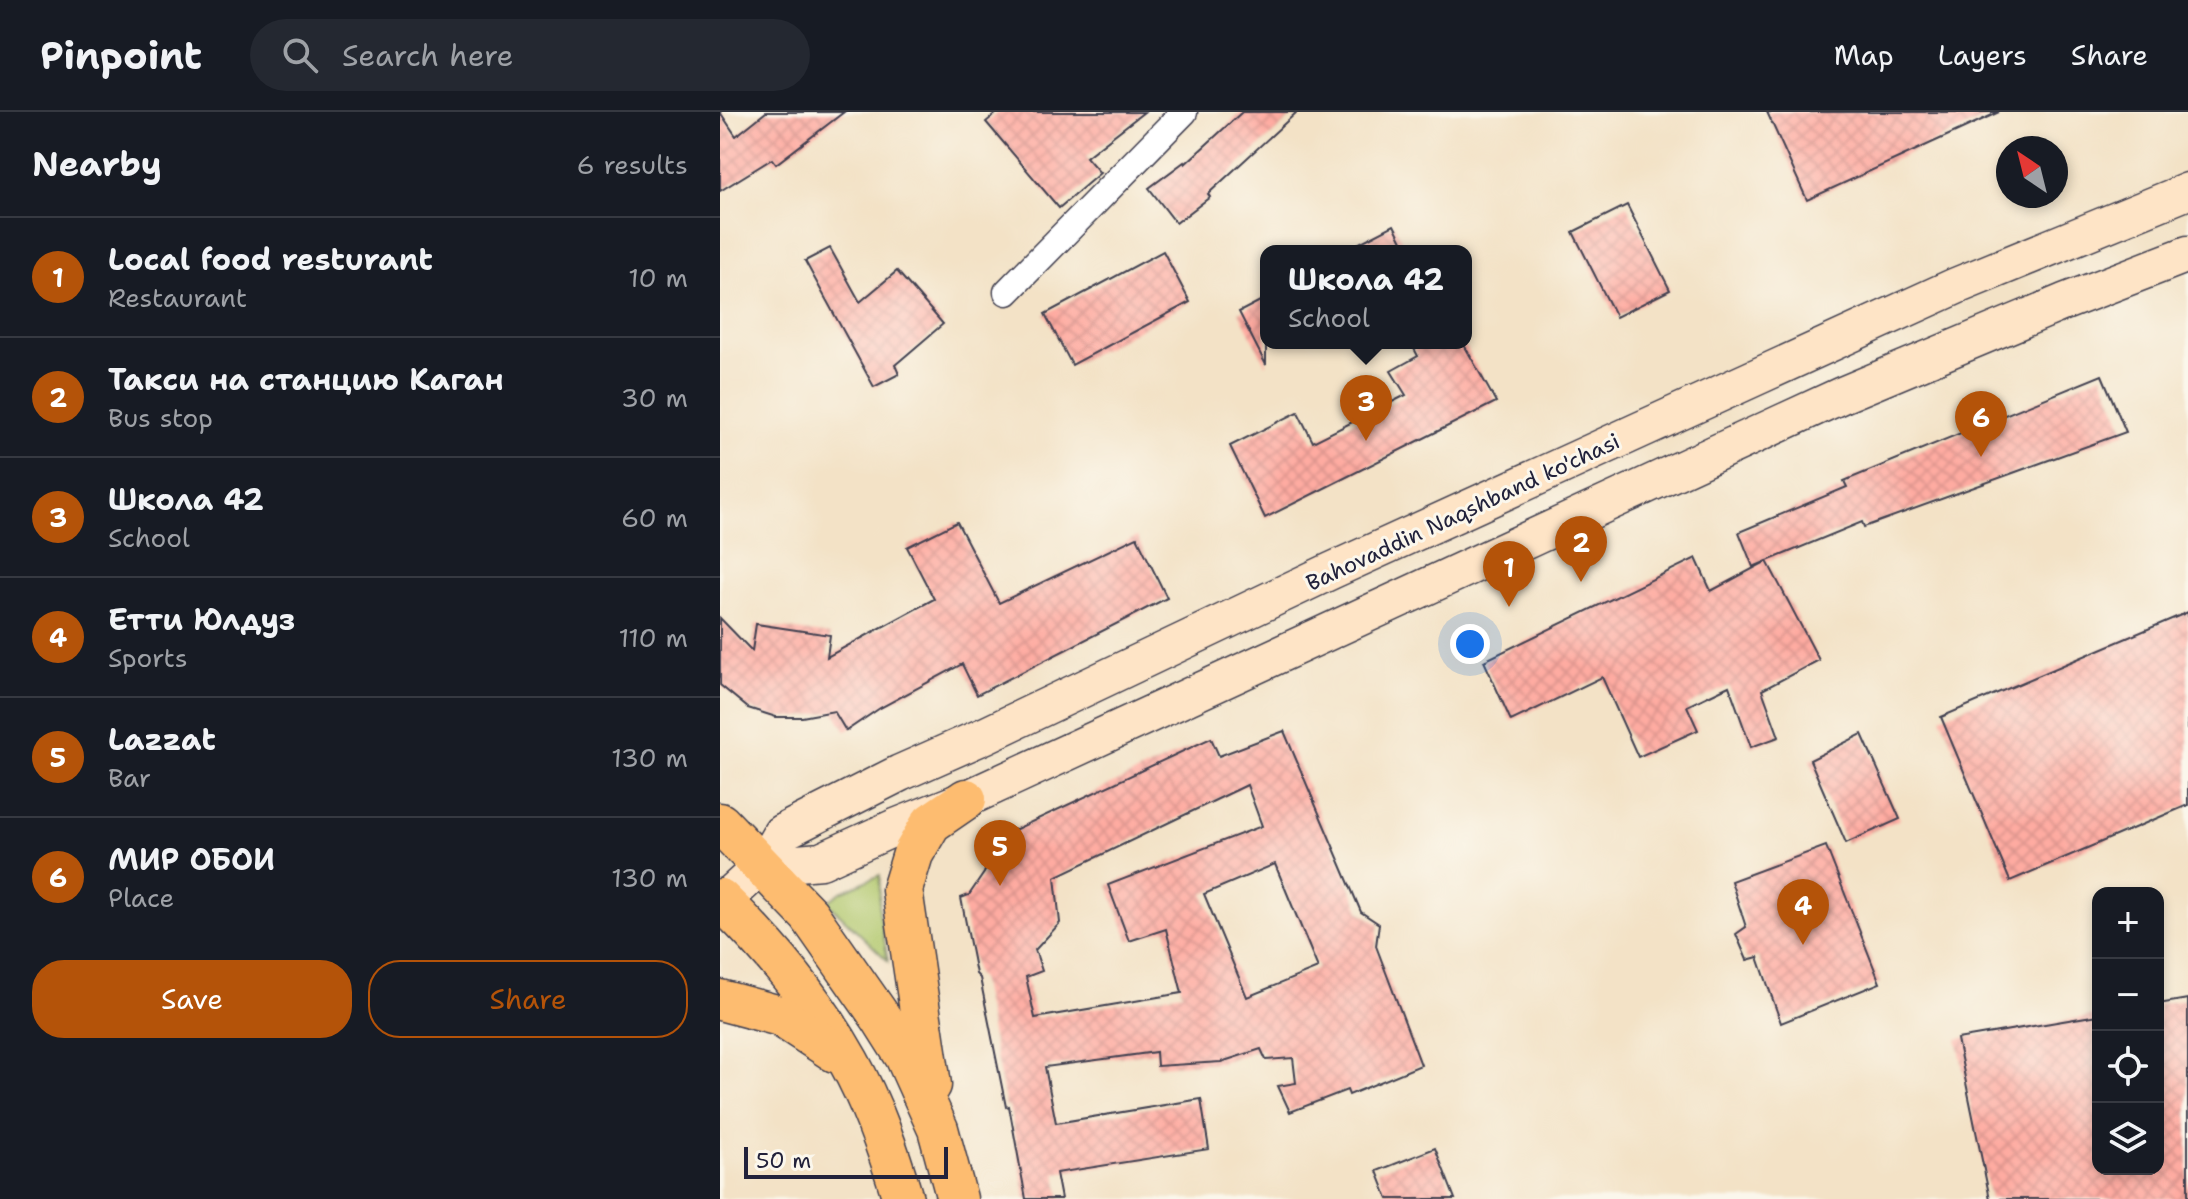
<!DOCTYPE html>
<html lang="en">
<head>
<meta charset="utf-8">
<style>
	body { margin:0; font-family:"Shantell Sans",sans-serif; background:#242831; color:#f1f3f6 }
	.controls { position:absolute; right:24px; bottom:24px; display:grid; overflow:hidden; border-radius:16px; box-shadow:0 4px 12px #0003 }
	.controls button { width:72px; height:72px; display:grid; place-items:center; padding:0; border:0; border-bottom:2px solid #363941; background:#171b24; color:#f1f3f6; font:40px sans-serif }
	.compass { position:absolute; left:1276px; top:24px; width:72px; height:72px; border-radius:50%; background:#171b24; box-shadow:0 4px 12px #0003; rotate:325deg }
	.scale { position:absolute; left:24px; bottom:20px; width:204px; box-sizing:border-box; padding-left:8px; border:4px solid #22223b; border-top:0; font-size:22px; line-height:28px; white-space:nowrap; color:#22223b; -webkit-text-stroke:6px #fbf7ec; paint-order:stroke }
	.you { position:absolute; left:750px; top:532px; width:28px; height:28px; margin:-20px; border:6px solid #fff; border-radius:50%; background:#1a73e8; box-shadow:0 0 0 12px #1a73e833 }
	.badge { display:grid; place-items:center; width:52px; height:52px; border-radius:50%; background:#b45309; color:#fff; font-size:26px; font-weight:700 }
	.pin { position:absolute; translate:-50% -66px; filter:drop-shadow(0 2px 4px #0008) }
	.pin::after { content:''; position:absolute; top:42px; width:28px; height:24px; background:inherit; clip-path:polygon(0 0,100% 0,50% 100%) }
	.popup { position:absolute; left:540px; top:133px; width:212px; height:104px; box-sizing:border-box; display:grid; place-content:center; border-radius:16px; background:#171b24; filter:drop-shadow(0 2px 6px #0005); font-size:26px; white-space:nowrap; color:#9ea1a6 }
	.popup b { font-size:30px; color:#f1f3f6 }
	.popup::after { content:''; position:absolute; left:50%; top:100%; margin-left:-16px; border:16px solid transparent; border-top-color:#171b24 }
	.list { margin:0; padding:0; list-style:none }
	h2 { display:flex; justify-content:space-between; align-items:center; height:104px; margin:0; padding:0 32px; font-size:34px }
	h2 small { font-size:26px; font-weight:400; color:#9ea1a6 }
	.list li { display:grid; grid-template-columns:52px 1fr auto; gap:24px; align-items:center; box-sizing:border-box; height:120px; padding:0 32px; border-top:2px solid #363941 }
	.list b { display:block; font-size:30px; white-space:nowrap }
	.list p { margin:0; font-size:26px; white-space:nowrap; color:#9ea1a6 }
	.list em { font-size:26px; font-style:normal; color:#9ea1a6 }
	.actions { display:flex; gap:16px; padding:24px 32px }
	.actions a { flex:1; padding:18px 0; border:2px solid #b45309; border-radius:32px; text-align:center; font-size:28px; color:#b45309 }
	.actions .main { background:#b45309; color:#fff }
	.icon { flex:none; width:44px; height:44px; fill:none; stroke:currentColor; stroke-width:2; stroke-linecap:round; stroke-linejoin:round }
	.map { position:relative; flex:none; width:1468px; height:1087px; overflow:hidden }
	header { display:flex; align-items:center; gap:48px; box-sizing:border-box; height:112px; padding:0 40px; background:#171b24; border-bottom:2px solid #363941 }
	header strong { font-size:38px }
	nav { display:flex; gap:44px; margin-inline-start:auto; font-size:28px }
	.search { width:560px; height:72px; background:#242831; display:flex; align-items:center; gap:20px; box-sizing:border-box; padding:0 28px; border-radius:44px; color:#9ea1a6; font-size:30px }
	main { display:flex }
	aside { flex:1; background:#171b24 }
	.map>svg:first-child { display:block }
	.grass { fill:#b1c76c; stroke:#6a7454; stroke-width:2 }
	.building { fill:url(#building-cross-hatch); fill-rule:evenodd }
	.lines { fill:none; stroke-linecap:round; stroke-linejoin:round }
	.minor-casing { stroke:#413f50; stroke-width:29 }
	.secondary-casing { stroke:#413f50; stroke-width:39 }
	.primary-casing { stroke:#413f50; stroke-width:43 }
	.minor { stroke:#fff; stroke-width:26 }
	.secondary { stroke:#fee4c6; stroke-width:36 }
	.primary { stroke:#fdbc70; stroke-width:40 }
	.labels { text-anchor:middle; dominant-baseline:central; stroke-width:6; stroke-linejoin:round; paint-order:stroke }
	.street-label { font-size:22px; fill:#22223b; stroke:#fbf7ec }
</style>
</head>
<body>
<header>
<strong>Pinpoint</strong>
<div class="search"><svg class="icon" aria-label="search" viewBox="0 0 24 24"><circle cx="10" cy="10" r="6"/><path d="M15 15l6 6"/></svg>Search here</div>
<nav><a>Map</a><a>Layers</a><a>Share</a></nav>
</header>
<main>
<aside>
<h2>Nearby<small>6 results</small></h2>
<ul class="list">
<li><span class="badge">1</span><div><b>Local food resturant</b><p>Restaurant</p></div><em>10 m</em></li>
<li><span class="badge">2</span><div><b>Такси на станцию Каган</b><p>Bus stop</p></div><em>30 m</em></li>
<li><span class="badge">3</span><div><b>Школа 42</b><p>School</p></div><em>60 m</em></li>
<li><span class="badge">4</span><div><b>Етти Юлдуз</b><p>Sports</p></div><em>110 m</em></li>
<li><span class="badge">5</span><div><b>Lazzat</b><p>Bar</p></div><em>130 m</em></li>
<li><span class="badge">6</span><div><b>МИР ОБОИ</b><p>Place</p></div><em>130 m</em></li>
</ul>
<div class="actions"><a class="main">Save</a><a>Share</a></div>
</aside>
<div class="map">
<svg width="1468" height="1087" viewBox="0 0 1468 1087">
	<defs>
		<pattern id="building-cross-hatch" width="8" height="8" patternUnits="userSpaceOnUse" patternTransform="scale(2)"><rect width="8" height="8" fill="#feaba1"/><path d="M0 0l8 8M0 8l8-8" fill="none" stroke="#d9938c"/></pattern>
	</defs>
	<rect width="100%" height="100%" fill="#fbf7ec"/>
	<filter id="ink" filterUnits="userSpaceOnUse"><feTurbulence type="fractalNoise" baseFrequency=".0125" numOctaves="2"/><feDisplacementMap in="SourceGraphic" scale="16" xChannelSelector="R" yChannelSelector="G"/><feConvolveMatrix kernelMatrix="1 2 1 2 8 2 1 2 1" color-interpolation-filters="sRGB"/></filter>
	<filter id="wash" filterUnits="userSpaceOnUse"><feTurbulence type="fractalNoise" baseFrequency=".006" numOctaves="4" result="noise"/><feDisplacementMap in="SourceGraphic" scale="32" xChannelSelector="R" yChannelSelector="G"/><feGaussianBlur stdDeviation="1.8" result="paint"/><feColorMatrix in="noise" values="0 0 0 0 0 0 0 0 0 0 0 0 0 0 0 0 0 1.4 0 .05"/><feComposite in="paint" operator="in"/></filter>
	<g filter="url(#wash)">
		<rect width="100%" height="100%" fill="#f3e2c6"/>
		<path class="grass" d="M 160,763 L 159,799 L 168,849 L 107,790 L 121,780 Z"/>
		<g id="blocks">
			<g class="building">
				<path d="M 0,0 L 16,24 L 46,0 L 124,0 L 56,52 L 52,47 L 0,79 Z"/>
				<path d="M 278,0 L 424,0 L 366,45 L 380,61 L 339,96 L 266,10 Z"/>
				<path d="M 522,0 L 577,0 L 488,82 L 490,85 L 456,111 L 429,76 L 464,50 L 465,52 Z"/>
				<path d="M 1047,0 L 1279,0 L 1087,88 Z"/>
				<path d="M 907,93 L 950,178 L 896,205 L 853,120 Z"/>
				<path d="M 674,113 L 687,139 L 624,139 Z"/>
				<path d="M 110,136 L 140,190 L 177,159 L 223,212 L 175,253 L 179,262 L 154,275 L 85,149 Z"/>
				<path d="M 443,139 L 470,190 L 352,253 L 325,202 Z"/>
				<path d="M 546,186 L 546,253 L 519,200 Z"/>
				<path d="M 691,231 L 743,231 L 776,290 L 545,406 L 510,334 L 578,300 L 593,330 L 686,283 L 671,259 L 698,244 Z"/>
				<path d="M 1382,263 L 1406,320 L 1144,415 L 1142,410 L 1033,455 L 1019,420 L 1127,375 L 1124,369 Z"/>
				<path d="M 237,410 L 279,491 L 417,425 L 447,486 L 257,583 L 242,552 L 160,596 L 126,619 L 114,599 L 82,605 L 56,605 L 28,596 L 0,573 L 0,506 L 32,539 L 36,512 L 110,523 L 107,545 L 214,487 L 187,435 Z"/>
				<path d="M 976,446 L 991,479 L 1047,449 L 1099,548 L 1042,578 L 1059,625 L 1031,635 L 1009,574 L 967,594 L 978,618 L 918,645 L 882,565 L 791,609 L 764,549 Z"/>
				<path d="M 1468,500 L 1468,693 L 1290,769 L 1221,605 Z"/>
				<path d="M 564,619 L 641,800 L 659,812 L 656,834 L 701,953 L 629,983 L 627,978 L 570,1000 L 558,974 L 576,971 L 573,946 L 546,948 L 541,937 L 501,950 L 437,954 L 436,940 L 325,955 L 336,1011 L 481,987 L 489,1037 L 336,1061 L 341,1087 L 306,1087 L 289,994 L 286,995 L 260,866 L 256,862 L 241,786 L 249,783 L 264,761 L 270,744 L 279,740 L 294,718 L 491,626 L 499,644 ZM 527,673 L 542,714 L 388,773 L 409,829 L 446,817 L 462,881 L 315,906 L 306,865 L 322,859 L 315,838 L 340,811 L 335,765 ZM 555,752 L 598,856 L 527,885 L 484,782 Z"/>
				<path d="M 1142,622 L 1180,707 L 1126,731 L 1090,648 Z"/>
				<path d="M 1106,734 L 1160,871 L 1061,911 L 1038,845 L 1027,848 L 1016,822 L 1026,815 L 1011,769 Z"/>
				<path d="M 1468,887 L 1468,1087 L 1270,1087 L 1237,927 L 1378,903 L 1378,1057 L 1438,1057 L 1438,892 Z"/>
				<path d="M 715,1036 L 735,1087 L 668,1087 L 657,1059 Z"/>
			</g>
		</g>
	</g>
	<g filter="url(#ink)">
		<use href="#blocks" fill-opacity="0" stroke="#413f50" stroke-width="2"/>
		<g class="lines">
			<g class="minor-casing">
				<path id="minor" d="M 287,180 L 464,0"/>
			</g>
			<g class="secondary-casing">
				<g id="secondary">
					<path d="M 42,754 L 101,749 L 178,714 L 246,687 L 1122,283 L 1344,190 L 1468,142"/>
					<path d="M 0,792 L 42,754 L 61,721 L 180,661 L 266,623 L 611,459 L 1236,174 L 1468,79"/>
				</g>
			</g>
			<g class="primary-casing">
				<g id="primary">
					<path d="M 0,711 L 89,803 L 161,906 L 185,944 L 218,1017 L 237,1087"/>
					<path d="M 0,787 C 50,835 95,889 129,950 C 153,993 169,1040 183,1087"/>
					<path d="M 0,888 L 60,904 L 115,940"/>
					<path d="M 211,973 L 182,778 L 193,742 L 211,711 L 246,687"/>
				</g>
			</g>
			<use href="#minor" class="minor"/>
			<use href="#secondary" class="secondary"/>
			<use href="#primary" class="primary"/>
		</g>
	</g>
	<g class="labels">
		<g class="street-label">
			<text transform="translate(743 400) rotate(-25)">Bahovaddin Naqshband ko'chasi</text>
		</g>
	</g>
</svg>
<div class="controls">
<button>+</button>
<button>−</button>
<button><svg class="icon" aria-label="locate" viewBox="0 0 24 24"><circle cx="12" cy="12" r="6"/><path d="M12 2v4M12 18v4M2 12h4M18 12h4"/></svg></button>
<button><svg class="icon" aria-label="layers" viewBox="0 0 24 24"><path d="M12 4l9 5-9 5-9-5zM3 14l9 5 9-5"/></svg></button>
</div>
<svg class="compass" viewBox="-18 -18 36 36"><path d="M0-13l5 13h-10z" fill="#e53935"/><path d="M0 13l5-13h-10z" fill="#9ea1a6"/></svg>
<div class="scale">50 m</div>
<div class="you"></div>
<div class="pin badge" style="left:789px;top:495px">1</div>
<div class="pin badge" style="left:861px;top:470px">2</div>
<div class="pin badge" style="left:646px;top:329px">3</div>
<div class="popup"><b>Школа 42</b>School</div>
<div class="pin badge" style="left:1083px;top:833px">4</div>
<div class="pin badge" style="left:280px;top:774px">5</div>
<div class="pin badge" style="left:1261px;top:345px">6</div>
</div>
</main>
</body>
</html>
